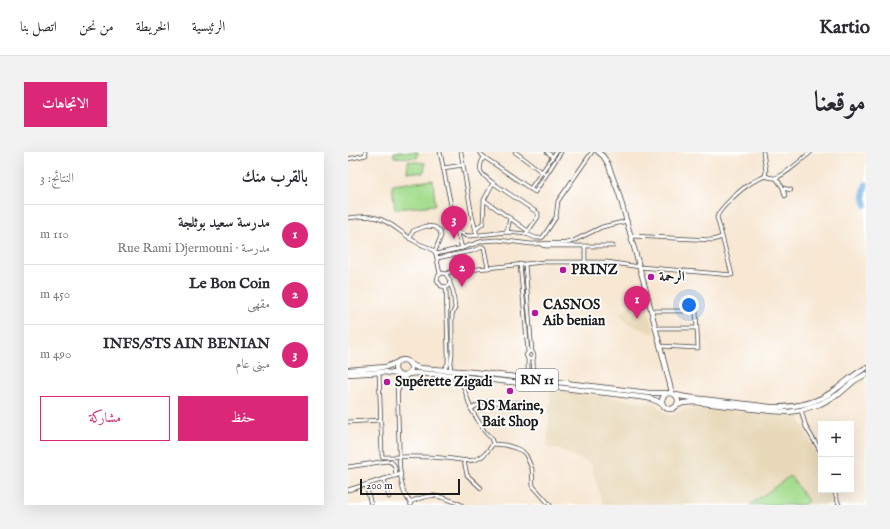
<!DOCTYPE html>
<html lang="ar">
<head>
<meta charset="utf-8">
<style>
	body { margin:0; font-family:"IM FELL English",Amiri,serif; background:#f2f2f3; color:#2b2b33; direction:rtl }
	.controls { position:absolute; right:12px; bottom:12px; display:grid; overflow:hidden; border-radius:0px; box-shadow:0 4px 16px #0002 }
	.controls button { width:36px; height:36px; display:grid; place-items:center; padding:0; border:0; border-bottom:1px solid #e1e1e2; background:#fff; color:#2b2b33; font:20px sans-serif }
	.scale { position:absolute; left:12px; bottom:10px; width:100px; box-sizing:border-box; padding-left:4px; border:2px solid #1c1c1c; border-top:0; font-size:11px; line-height:14px; white-space:nowrap; color:#1c1c1c; -webkit-text-stroke:3px #fff; paint-order:stroke }
	.you { position:absolute; left:341px; top:153px; width:14px; height:14px; margin:-10px; border:3px solid #fff; border-radius:50%; background:#1a73e8; box-shadow:0 0 0 6px #1a73e833 }
	.badge { display:grid; place-items:center; width:26px; height:26px; border-radius:50%; background:#db2777; color:#fff; font-size:13px; font-weight:700 }
	.pin { position:absolute; translate:-50% -33px; filter:drop-shadow(0 1px 2px #0008) }
	.pin::after { content:''; position:absolute; top:21px; width:14px; height:12px; background:inherit; clip-path:polygon(0 0,100% 0,50% 100%) }
	.list { margin:0; padding:0; list-style:none }
	h2 { display:flex; justify-content:space-between; align-items:center; height:52px; margin:0; padding:0 16px; font-size:17px }
	h2 small { font-size:13px; font-weight:400; color:#7c7c81 }
	.list li { display:grid; grid-template-columns:26px 1fr auto; gap:12px; align-items:center; box-sizing:border-box; height:60px; padding:0 16px; border-top:1px solid #e1e1e2 }
	.list b { display:block; font-size:15px; white-space:nowrap }
	.list p { margin:0; font-size:13px; white-space:nowrap; color:#7c7c81 }
	.list em { font-size:13px; font-style:normal; color:#7c7c81 }
	.actions { display:flex; gap:8px; padding:12px 16px }
	.actions a { flex:1; padding:9px 0; border:1px solid #db2777; border-radius:0px; text-align:center; font-size:14px; color:#db2777 }
	.actions .main { background:#db2777; color:#fff }
	.map { position:relative; flex:none; width:518px; height:353px; overflow:hidden; direction:ltr; border-radius:0px }
	header { display:flex; align-items:center; gap:24px; box-sizing:border-box; height:56px; padding:0 20px; background:#fff; border-bottom:1px solid #e1e1e2 }
	header strong { font-size:19px }
	nav { display:flex; gap:22px; margin-inline-start:auto; font-size:14px }
	.intro { display:flex; align-items:center; justify-content:space-between; box-sizing:border-box; height:96px; padding:0 24px }
	h1 { margin:0; font-size:28px }
	.button { padding:10px 18px; border-radius:0px; background:#db2777; color:#fff; font-size:14px; font-weight:700 }
	main { display:flex; gap:24px; padding:0 24px }
	aside { flex:1; background:#fff; border-radius:0px; box-shadow:0 4px 16px #0002 }
	.map>svg:first-child { display:block }
	.built { fill:#e8d9ba }
	.green { fill:#a4dd8f; stroke:#607c56 }
	.lines { fill:none; stroke-linecap:round; stroke-linejoin:round }
	.river { stroke:#6eaee1; stroke-width:6 }
	.minor-casing { stroke:#3d3a37; stroke-width:4.5 }
	.secondary-casing { stroke:#3d3a37; stroke-width:5.5 }
	.primary-casing { stroke:#3d3a37; stroke-width:6 }
	.trunk-casing { stroke:#3d3a37; stroke-width:6 }
	.minor { stroke:#fff; stroke-width:3 }
	.secondary { stroke:#fff; stroke-width:4 }
	.primary { stroke:#fff; stroke-width:4.5 }
	.trunk { stroke:#fff; stroke-width:4.5 }
	.poi-dot { fill:#b5179e; stroke:#fff; stroke-width:1.5 }
	.labels { text-anchor:middle; dominant-baseline:central; stroke-width:3.5; stroke-linejoin:round; paint-order:stroke }
	.shield { fill:#fff; stroke:#606060; stroke-width:1 }
	.shield-label { font-size:13px; font-weight:bold; fill:#1c1c1c }
	.poi-label { font-size:14px; font-weight:bold; fill:#1c1c1c; stroke:#fff; text-anchor:start }
</style>
</head>
<body>
<header>
<strong>Kartio</strong>
<nav><a>الرئيسية</a><a>الخريطة</a><a>من نحن</a><a>اتصل بنا</a></nav>
</header>
<div class="intro"><h1>موقعنا</h1><a class="button">الاتجاهات</a></div>
<main>
<div class="map">
<svg width="518" height="353" viewBox="0 0 518 353">
	<rect width="100%" height="100%" fill="#fff"/>
	<filter id="ink" filterUnits="userSpaceOnUse"><feTurbulence type="fractalNoise" baseFrequency=".025" numOctaves="2"/><feDisplacementMap in="SourceGraphic" scale="8" xChannelSelector="R" yChannelSelector="G"/><feConvolveMatrix kernelMatrix="1 2 1 2 8 2 1 2 1" color-interpolation-filters="sRGB"/></filter>
	<filter id="wash" filterUnits="userSpaceOnUse"><feTurbulence type="fractalNoise" baseFrequency=".012" numOctaves="4" result="noise"/><feDisplacementMap in="SourceGraphic" scale="16" xChannelSelector="R" yChannelSelector="G"/><feGaussianBlur stdDeviation="0.9" result="paint"/><feColorMatrix in="noise" values="0 0 0 0 0 0 0 0 0 0 0 0 0 0 0 0 0 1.4 0 .05"/><feComposite in="paint" operator="in"/></filter>
	<g filter="url(#wash)">
		<rect width="100%" height="100%" fill="#f7e7d3"/>
		<g class="built">
			<path d="M 296,144 L 307,182 L 280,172 L 272,162 Z"/>
			<path d="M 203,238 L 306,251 L 319,263 L 325,263 L 337,257 L 453,262 L 453,270 L 473,312 L 473,338 L 482,338 L 487,353 L 255,353 L 243,312 L 211,297 L 199,296 Z"/>
		</g>
		<g class="green">
			<path d="M 46,0 L 70,0 L 69,6 L 46,5 Z"/>
			<path d="M 60,9 L 77,11 L 76,21 L 59,20 Z"/>
			<path d="M 85,28 L 87,53 L 47,57 L 44,33 Z"/>
			<path d="M 442,324 L 460,349 L 455,353 L 402,353 Z"/>
		</g>
		<g class="lines">
			<path class="river" d="M 518,32 C 515,40 515,45 518,53"/>
		</g>
	</g>
	<g filter="url(#ink)">
		<g class="lines">
			<g class="minor-casing">
				<g id="minor">
					<path d="M 92,0 L 107,73 C 110,80 114,84 122,84 L 159,80 L 178,82 L 188,86 L 193,86 L 195,85 L 208,65 L 210,49 L 244,0"/>
					<path d="M 113,0 L 115,13 L 124,64 L 129,83"/>
					<path d="M 167,0 L 198,23"/>
					<path d="M 199,0 L 205,5"/>
					<path d="M 136,5 L 187,40 L 213,0"/>
					<path d="M 0,7 L 18,3 L 17,0"/>
					<path d="M 95,16 L 115,13"/>
					<path d="M 417,24 C 420,25 423,26 426,26 C 436,25 455,6 463,0"/>
					<path d="M 428,26 L 435,36 L 437,44"/>
					<path d="M 145,31 L 190,61 L 190,65 L 178,82"/>
					<path d="M 435,36 L 443,38"/>
					<path d="M 182,37 L 208,0"/>
					<path d="M 136,48 L 180,79"/>
					<path d="M 0,66 C 23,62 34,65 52,79 C 58,83 63,88 70,91 C 76,95 85,95 88,102 L 92,122"/>
					<path d="M 127,78 L 135,71 L 136,48 L 145,31 C 133,22 128,19 136,5 L 131,0"/>
					<path d="M 109,79 L 114,96 L 135,89 L 150,88 L 183,92 L 218,91 L 223,90 L 254,75 L 279,69"/>
					<path d="M 159,80 L 162,66"/>
					<path d="M 283,84 L 365,88 L 374,85"/>
					<path d="M 62,87 L 65,79 L 78,74 L 87,75 L 92,79 L 93,84 L 87,99"/>
					<path d="M 194,93 L 198,94 L 265,94"/>
					<path d="M 88,102 L 114,96"/>
					<path d="M 89,106 L 124,99 L 135,95 L 136,96 L 140,116"/>
					<path d="M 237,110 L 237,94"/>
					<path d="M 172,112 L 180,200"/>
					<path d="M 177,112 L 184,200"/>
					<path d="M 94,121 L 98,122 L 102,129 L 101,133 L 98,135 L 93,134 L 89,128 L 90,124 Z"/>
					<path d="M 98,122 L 102,120 L 196,110 L 259,110 L 292,115 L 384,123 L 369,65 C 371,57 394,36 403,31 C 407,28 412,27 417,24 L 418,19 L 415,0"/>
					<path d="M 102,131 L 105,139 L 107,156 L 104,163 L 104,202 L 102,218"/>
					<path d="M 303,159 L 348,159 L 350,196 L 312,194"/>
					<path d="M 308,176 L 349,176"/>
					<path d="M 185,207 L 186,228"/>
					<path d="M 96,218 L 100,211 L 100,202 L 98,135"/>
					<path d="M 31,220 L 34,304 L 35,305 C 55,305 75,304 95,306 C 105,306 116,310 126,308 C 135,306 140,299 145,292 L 143,286 L 137,280 L 123,257 L 112,224"/>
					<path d="M 49,222 L 49,232 C 50,251 50,271 51,290 C 51,305 51,322 55,337 C 56,343 61,347 63,353"/>
					<path d="M 180,227 L 180,207 L 178,203 L 181,200 L 183,199 L 185,201 L 186,204 L 185,207 L 180,207"/>
					<path d="M 50,239 L 54,230 L 59,223"/>
					<path d="M 123,257 L 133,251 L 138,250 L 176,251"/>
					<path d="M 453,258 L 458,275 L 473,300"/>
					<path d="M 0,270 L 33,268"/>
					<path d="M 145,292 L 157,293 L 167,296 L 174,299 L 178,303 L 184,317 L 185,334 L 202,353"/>
					<path d="M 116,309 L 119,323 L 133,336"/>
					<path d="M 0,315 L 39,309 C 48,311 47,315 48,324"/>
					<path d="M 36,327 L 41,345"/>
					<path d="M 18,333 L 23,353"/>
					<path d="M 0,338 L 53,322"/>
					<path d="M 486,338 L 491,353"/>
					<path d="M 62,350 C 86,340 91,343 114,353"/>
				</g>
			</g>
			<g class="secondary-casing">
				<path id="secondary" d="M 250,0 L 255,4 L 260,12 L 271,42 L 299,142 L 324,241"/>
			</g>
			<g class="primary-casing">
				<g id="primary">
					<circle cx="55" cy="216" r="8"/>
					<path d="M 61,211 L 70,216 L 125,220 L 301,241 L 318,241"/>
					<path d="M 0,218 L 38,215 L 50,210"/>
					<path d="M 0,222 L 36,220 L 49,222"/>
					<path d="M 61,222 L 67,221 L 102,223 L 267,242 L 300,246 L 309,249 L 314,252"/>
				</g>
			</g>
			<g class="trunk-casing">
				<g id="trunk">
					<circle cx="322" cy="249" r="8"/>
					<path d="M 328,243 L 337,245 L 422,255 C 445,256 468,252 487,238 C 497,231 507,221 518,216"/>
					<path d="M 328,254 L 335,251 L 347,250 L 424,259 L 441,260 L 453,258 L 472,252 L 491,242 L 506,229 L 518,222"/>
				</g>
			</g>
			<use href="#minor" class="minor"/>
			<use href="#secondary" class="secondary"/>
			<use href="#primary" class="primary"/>
			<use href="#trunk" class="trunk"/>
		</g>
	</g>
	<g class="poi-dot">
		<circle cx="215" cy="118" r="4"/>
		<circle cx="303" cy="125" r="4"/>
		<circle cx="187" cy="161" r="4"/>
		<circle cx="39" cy="230" r="4"/>
		<circle cx="162" cy="239" r="4"/>
	</g>
	<g class="labels">
		<rect class="shield" x="168" y="217" width="42" height="22" rx="3"/>
		<g class="shield-label">
			<text x="189" y="228">RN 11</text>
		</g>
		<g class="poi-label">
			<text x="223" y="118">PRINZ</text>
			<text x="311" y="125">الرحمة</text>
			<text x="195" y="153">CASNOS<tspan x="195" dy="16">Aib benian</tspan></text>
			<text x="47" y="230">Supérette Zigadi</text>
			<text x="162" y="254" text-anchor="middle">DS Marine,<tspan x="162" dy="16">Bait Shop</tspan></text>
		</g>
	</g>
</svg>
<div class="controls">
<button>+</button>
<button>−</button>
</div>
<div class="scale">200 m</div>
<div class="you"></div>
<div class="pin badge" style="left:289px;top:167px">1</div>
<div class="pin badge" style="left:114px;top:135px">2</div>
<div class="pin badge" style="left:106px;top:87px">3</div>
</div>
<aside>
<h2>بالقرب منك<small>النتائج: 3</small></h2>
<ul class="list">
<li><span class="badge">1</span><div><b>مدرسة سعيد بوثلجة</b><p>مدرسة · Rue Rami Djermouni</p></div><em>110 m</em></li>
<li><span class="badge">2</span><div><b>Le Bon Coin</b><p>مقهى</p></div><em>450 m</em></li>
<li><span class="badge">3</span><div><b>INFS/STS AIN BENIAN</b><p>مبنى عام</p></div><em>490 m</em></li>
</ul>
<div class="actions"><a class="main">حفظ</a><a>مشاركة</a></div>
</aside>
</main>
</body>
</html>
